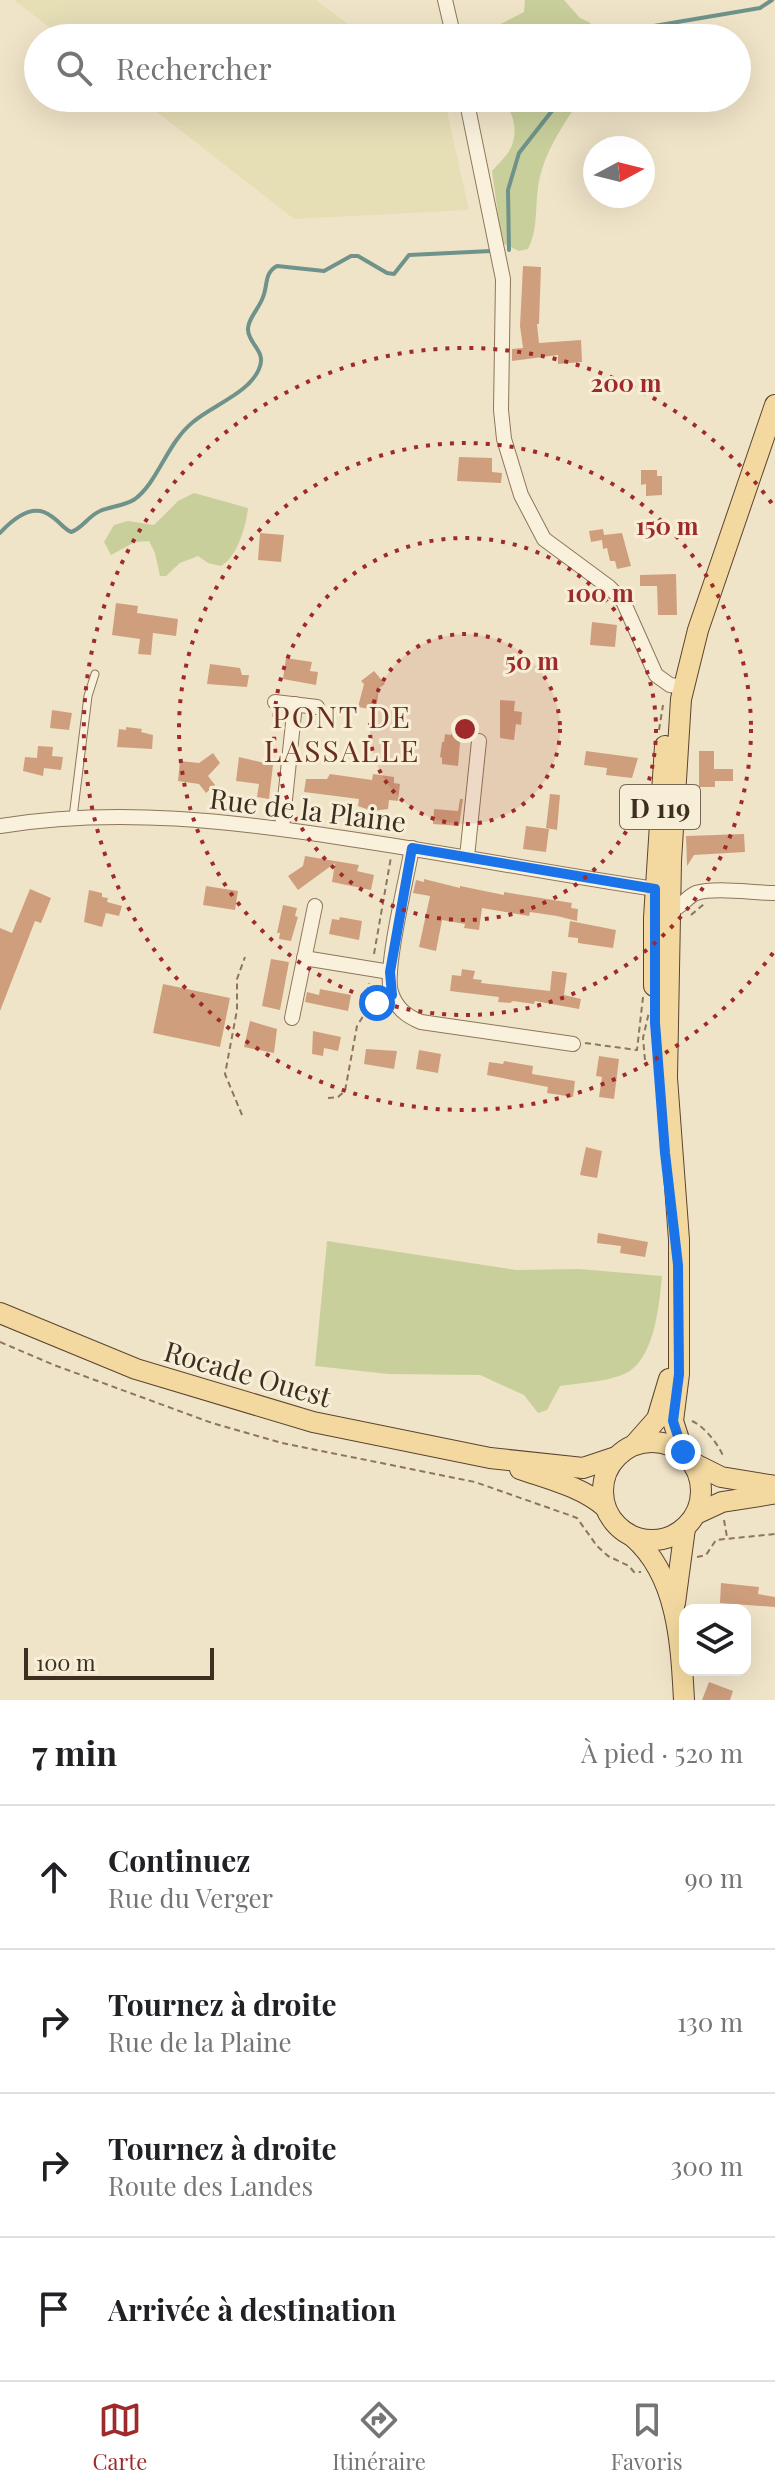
<!DOCTYPE html>
<html lang="fr">
<head>
<meta charset="utf-8">
<style>
	body { margin:0; font-family:"Playfair Display",serif; background:#f2f2f2; color:#202124 }
	.controls { position:absolute; right:24px; bottom:24px; display:grid; overflow:hidden; border-radius:16px; box-shadow:0 8px 32px #0002 }
	.controls button { width:72px; height:72px; display:grid; place-items:center; padding:0; border:0; border-bottom:2px solid #e0e0e0; background:#fff; color:#202124; font:40px sans-serif }
	.compass { position:absolute; left:583px; top:136px; width:72px; height:72px; border-radius:50%; background:#fff; box-shadow:0 8px 32px #0002; rotate:83deg }
	.scale { position:absolute; left:24px; bottom:20px; width:190px; box-sizing:border-box; padding-left:8px; border:4px solid #3d2e20; border-top:0; font-size:22px; line-height:28px; white-space:nowrap; color:#3d2e20; -webkit-text-stroke:6px #f7eed8; paint-order:stroke }
	.stop { position:absolute; width:24px; height:24px; margin:-18px; border:6px solid #1a73e8; border-radius:50%; background:#fff }
	.stop.end { background:#1a73e8; border-color:#fff; box-shadow:0 2px 8px #0008 }
	.list { margin:0; padding:0; list-style:none }
	h2 { display:flex; justify-content:space-between; align-items:center; height:104px; margin:0; padding:0 32px; font-size:34px }
	h2 small { font-size:26px; font-weight:400; color:#757577 }
	.list li { display:grid; grid-template-columns:52px 1fr auto; gap:24px; align-items:center; box-sizing:border-box; height:144px; padding:0 32px; border-top:2px solid #e0e0e0 }
	.list b { display:block; font-size:30px; white-space:nowrap }
	.list p { margin:0; font-size:26px; white-space:nowrap; color:#757577 }
	.list em { font-size:26px; font-style:normal; color:#757577 }
	.icon { flex:none; width:44px; height:44px; fill:none; stroke:currentColor; stroke-width:2; stroke-linecap:round; stroke-linejoin:round }
	.map { position:relative; flex:none; width:775px; height:1700px; overflow:hidden }
	.search { position:absolute; background:#fff; box-shadow:0 8px 32px #0002; left:24px; right:24px; top:24px; height:88px; display:flex; align-items:center; gap:20px; box-sizing:border-box; padding:0 28px; border-radius:44px; color:#757577; font-size:30px }
	.sheet { height:680px; background:#fff }
	nav { display:flex; justify-content:space-around; align-items:center; box-sizing:border-box; height:112px; border-top:2px solid #e0e0e0; background:#fff; font-size:22px; color:#757577 }
	nav a { display:grid; justify-items:center; gap:4px }
	nav .on { color:#9e2a2b }
	.map>svg:first-child { display:block }
	.farmland { fill:#e6deb5 }
	.green { fill:#c9cf9b }
	.lines { fill:none; stroke-linecap:round; stroke-linejoin:round }
	.stream { stroke:#6f938a; stroke-width:4 }
	.building { fill:#cf9f7d }
	.service-casing { stroke:#8d765c; stroke-width:9 }
	.minor-casing { stroke:#8d765c; stroke-width:16 }
	.primary-casing { stroke:#5b4430; stroke-width:22 }
	.path { stroke:#8d765c; stroke-width:2; stroke-dasharray:6 4; stroke-linecap:butt }
	.service { stroke:#faf1dc; stroke-width:7 }
	.minor { stroke:#faf1dc; stroke-width:14 }
	.primary { stroke:#f3d9a0; stroke-width:20 }
	.route { stroke:#1a73e8; stroke-width:10 }
	.ring { fill:none; stroke:#9e2a2b; stroke-width:4; stroke-dasharray:4 8 }
	.labels { text-anchor:middle; dominant-baseline:central; stroke-width:6; stroke-linejoin:round; paint-order:stroke }
	.shield { fill:#f7eed8; stroke:#756857; stroke-width:2 }
	.shield-label { font-size:26px; font-weight:bold; fill:#3d2e20 }
	.street-label { font-size:28px; fill:#3d2e20; stroke:#f7eed8 }
	.neighbourhood-label { font-size:30px; letter-spacing:2px; fill:#6b2e1e; stroke:#f7eed8 }
	.centre { fill:#9e2a2b; stroke:#f7eed8; stroke-width:4 }
	.ring-label { font-size:24px; text-anchor:middle; font-weight:bold; fill:#9e2a2b; stroke:#f7eed8; stroke-width:6; stroke-linejoin:round; paint-order:stroke }
</style>
</head>
<body>
<div class="map">
<svg width="775" height="1700" viewBox="0 0 775 1700">
	<rect width="100%" height="100%" fill="#f0e4c8"/>
	<g class="farmland">
		<path d="M 14,0 L 316,0 L 366,38 L 63,38 Z"/>
		<path d="M 139,98 L 444,98 L 469,210 L 294,219 Z"/>
	</g>
	<g class="green">
		<path d="M 525,0 L 564,0 L 580,18 L 589,22 L 604,38 L 473,38 L 524,12 Z"/>
		<path d="M 499,98 L 581,98 C 563,125 542,155 538,188 C 535,209 538,230 528,249 L 519,251 L 502,243 L 492,171 C 498,164 509,154 512,145 C 518,129 513,108 499,98 Z"/>
		<path d="M 194,493 L 248,508 C 246,527 237,557 221,566 L 208,563 L 198,556 L 180,563 L 166,576 L 160,576 L 155,553 L 149,541 L 135,542 L 111,555 L 104,542 L 114,525 L 128,521 L 154,525 L 178,501 Z"/>
		<path d="M 327,1241 L 516,1270 L 579,1269 L 662,1276 C 659,1305 655,1363 622,1375 C 604,1382 580,1383 560,1386 L 547,1410 L 538,1413 L 524,1395 L 480,1375 L 388,1374 L 315,1366 Z"/>
	</g>
	<g class="lines">
		<g class="stream">
			<path d="M 613,38 L 648,27 L 760,8 L 772,0"/>
			<path d="M 509,250 L 508,190 L 519,153 L 562,98"/>
			<path d="M 0,533 C 12,520 33,502 51,516 C 59,521 63,528 71,532 C 83,528 88,516 100,511 C 111,506 125,506 135,499 C 158,482 167,443 193,422 C 213,405 249,393 259,369 C 267,351 249,345 248,330 C 247,320 260,307 263,297 C 268,285 264,273 277,266 L 324,271 L 351,256 L 358,256 L 387,273 L 394,274 L 409,255 L 491,251"/>
		</g>
	</g>
	<g class="building">
		<path d="M 523,266 L 541,267 L 539,324 L 537,324 L 539,343 L 581,340 L 582,362 L 558,364 L 558,355 L 512,361 L 512,349 L 523,348 L 520,326 Z"/>
		<path d="M 459,457 L 492,458 L 492,472 L 502,473 L 501,483 L 457,481 Z"/>
		<path d="M 641,470 L 657,470 L 657,476 L 662,476 L 662,495 L 646,496 L 646,484 L 641,485 Z"/>
		<path d="M 603,529 L 604,535 L 622,533 L 631,566 L 617,569 L 615,561 L 610,561 L 607,548 L 603,549 L 602,540 L 591,542 L 589,531 Z"/>
		<path d="M 260,533 L 284,535 L 281,562 L 258,560 Z"/>
		<path d="M 676,574 L 677,615 L 658,615 L 657,586 L 640,586 L 640,575 Z"/>
		<path d="M 116,603 L 138,606 L 137,613 L 178,619 L 176,636 L 153,633 L 151,655 L 138,654 L 140,639 L 112,635 Z"/>
		<path d="M 592,622 L 617,625 L 615,647 L 590,645 Z"/>
		<path d="M 286,658 L 312,662 L 310,671 L 318,672 L 316,685 L 283,679 Z"/>
		<path d="M 210,664 L 240,668 L 242,675 L 249,675 L 247,687 L 207,684 Z"/>
		<path d="M 374,671 L 385,684 L 379,688 L 376,710 L 358,707 L 364,684 L 361,681 Z"/>
		<path d="M 500,700 L 515,701 L 514,711 L 522,712 L 521,725 L 516,724 L 514,740 L 500,738 Z"/>
		<path d="M 52,710 L 72,713 L 69,730 L 50,728 Z"/>
		<path d="M 126,727 L 142,729 L 141,732 L 153,735 L 152,749 L 117,747 L 119,729 L 126,730 Z"/>
		<path d="M 452,731 L 461,732 L 458,766 L 442,764 L 442,758 L 440,757 L 442,742 L 444,742 L 445,734 L 451,735 Z"/>
		<path d="M 38,746 L 53,747 L 52,756 L 63,757 L 61,770 L 44,768 L 43,776 L 23,771 L 25,757 L 37,758 Z"/>
		<path d="M 586,751 L 638,758 L 632,778 L 606,775 L 607,768 L 584,765 Z"/>
		<path d="M 699,751 L 714,751 L 714,769 L 733,769 L 733,781 L 715,781 L 715,787 L 699,787 Z"/>
		<path d="M 213,753 L 220,763 L 208,776 L 215,785 L 206,793 L 199,784 L 178,781 L 180,761 L 199,763 Z"/>
		<path d="M 239,757 L 273,765 L 269,799 L 257,797 L 259,784 L 236,781 Z"/>
		<path d="M 330,774 L 372,780 L 373,774 L 394,777 L 394,783 L 400,784 L 398,801 L 389,800 L 388,809 L 372,811 L 358,806 L 359,799 L 304,792 L 306,779 L 327,779 Z"/>
		<path d="M 550,794 L 560,795 L 557,830 L 546,828 Z"/>
		<path d="M 460,799 L 463,799 L 459,826 L 433,824 L 434,809 L 458,811 Z"/>
		<path d="M 526,826 L 549,829 L 546,852 L 523,849 Z"/>
		<path d="M 744,834 L 745,852 L 694,855 L 687,866 L 686,836 Z"/>
		<path d="M 305,856 L 359,865 L 357,871 L 374,875 L 371,890 L 332,882 L 335,863 L 298,890 L 288,876 L 303,866 Z"/>
		<path d="M 424,879 L 460,888 L 460,886 L 504,895 L 504,892 L 572,903 L 571,908 L 578,909 L 577,921 L 557,916 L 530,912 L 529,916 L 482,908 L 479,930 L 464,928 L 465,924 L 442,920 L 436,951 L 419,947 L 430,896 L 413,893 L 416,880 L 424,882 Z"/>
		<path d="M 206,886 L 238,891 L 235,910 L 203,905 Z"/>
		<path d="M 30,889 L 51,898 L 41,923 L 35,921 L 0,1011 L 0,928 L 12,933 Z"/>
		<path d="M 89,890 L 102,893 L 102,897 L 108,898 L 107,902 L 122,906 L 119,916 L 106,913 L 102,927 L 84,922 Z"/>
		<path d="M 283,905 L 297,908 L 295,916 L 298,917 L 291,941 L 279,939 L 280,933 L 277,933 Z"/>
		<path d="M 340,917 L 362,921 L 359,940 L 329,934 L 332,919 L 339,920 Z"/>
		<path d="M 570,921 L 616,930 L 613,948 L 578,943 L 578,938 L 568,937 Z"/>
		<path d="M 271,959 L 289,962 L 280,1010 L 262,1006 Z"/>
		<path d="M 462,969 L 475,971 L 473,979 L 482,980 L 481,983 L 550,991 L 552,971 L 567,973 L 564,995 L 581,999 L 579,1009 L 535,1001 L 534,1004 L 513,1001 L 510,1003 L 498,1002 L 499,997 L 450,991 L 452,975 L 461,976 Z"/>
		<path d="M 163,984 L 230,998 L 220,1047 L 153,1033 Z"/>
		<path d="M 320,989 L 351,995 L 348,1011 L 305,1002 L 307,992 L 319,995 Z"/>
		<path d="M 250,1021 L 277,1029 L 274,1053 L 244,1047 Z"/>
		<path d="M 313,1031 L 341,1037 L 338,1051 L 324,1048 L 323,1056 L 312,1054 Z"/>
		<path d="M 366,1049 L 397,1051 L 394,1069 L 364,1064 Z"/>
		<path d="M 419,1050 L 441,1054 L 438,1073 L 416,1069 Z"/>
		<path d="M 599,1056 L 619,1059 L 614,1099 L 599,1097 L 602,1077 L 596,1076 Z"/>
		<path d="M 504,1061 L 533,1066 L 532,1074 L 575,1081 L 573,1097 L 547,1093 L 548,1087 L 487,1075 L 489,1062 L 503,1064 Z"/>
		<path d="M 586,1147 L 602,1151 L 597,1178 L 580,1175 Z"/>
		<path d="M 598,1233 L 648,1242 L 645,1257 L 620,1253 L 621,1246 L 597,1243 Z"/>
		<path d="M 721,1583 L 759,1587 L 758,1594 L 775,1597 L 775,1607 L 720,1603 Z"/>
		<path d="M 709,1682 L 733,1691 L 730,1700 L 702,1700 Z"/>
	</g>
	<g class="lines">
		<g class="service-casing">
			<path id="service" d="M 73,817 L 88,696 L 95,674"/>
		</g>
		<g class="minor-casing">
			<g id="minor">
				<path d="M 445,0 L 454,38"/>
				<path d="M 466,98 L 503,279 L 501,410 L 504,439 L 521,495 L 544,539 L 609,587 L 623,601 L 656,675 L 670,685 L 683,687"/>
				<path d="M 275,702 L 317,707"/>
				<path d="M 0,826 C 117,807 234,821 350,839 C 452,854 553,874 655,889 L 669,910 C 681,909 686,897 696,893 C 716,887 753,893 775,893"/>
				<path d="M 282,828 L 295,704"/>
				<path d="M 412,848 C 407,877 384,970 391,992 C 396,1008 406,1016 421,1022 L 573,1044"/>
				<path d="M 467,857 L 479,741"/>
				<path d="M 304,958 L 390,972"/>
				<path d="M 292,1018 L 315,906"/>
			</g>
		</g>
		<g class="primary-casing">
			<g id="primary">
				<path d="M 654,986 L 654,918 L 665,746"/>
				<path d="M 0,1313 L 136,1369 L 313,1422 L 490,1458 L 583,1468 L 616,1457"/>
				<circle cx="652" cy="1491" r="49"/>
				<path d="M 634,1445 L 657,1419 L 669,1379"/>
				<path d="M 683,1452 L 673,1421 L 679,1374 L 679,1240 L 667,1078 L 671,861 L 681,699 L 698,630 L 775,405"/>
				<path d="M 693,1463 L 721,1477 L 775,1486"/>
				<path d="M 520,1469 C 549,1479 582,1487 605,1507"/>
				<path d="M 696,1514 L 722,1502 L 772,1494"/>
				<path d="M 633,1537 C 678,1576 681,1644 684,1700"/>
				<path d="M 675,1603 L 685,1528"/>
			</g>
		</g>
		<g class="path">
			<path d="M 659,730 L 663,705"/>
			<path d="M 691,915 L 704,904"/>
			<path d="M 374,954 L 391,857"/>
			<path d="M 366,1003 L 379,1002"/>
			<path d="M 585,1043 L 637,1050 L 643,997"/>
			<path d="M 645,1060 L 643,1038 L 649,1012"/>
			<path d="M 328,1098 L 338,1097 L 345,1091 L 357,1026 L 362,1018 L 369,983"/>
			<path d="M 242,1115 L 225,1074 L 237,1010 L 237,979 L 245,957"/>
			<path d="M 0,1342 L 54,1365 L 212,1423 L 282,1443 L 475,1482 L 569,1515 L 577,1518 L 597,1546 L 608,1556 L 629,1566 L 634,1572 L 641,1572"/>
			<path d="M 692,1421 C 705,1427 719,1445 724,1458"/>
			<path d="M 724,1520 L 727,1537"/>
			<path d="M 697,1557 L 706,1555 L 716,1540 L 775,1534"/>
		</g>
		<use href="#service" class="service"/>
		<use href="#minor" class="minor"/>
		<use href="#primary" class="primary"/>
	</g>
	<g class="lines">
		<path class="route" d="M 377,1003 L 392,995 L 390,972 L 412,848 L 655,889 L 655,1023 L 665,1153 L 678,1265 L 679,1374 L 673,1421 L 683,1452"/>
	</g>
	<circle cx="465" cy="729" r="95" fill="#9e2a2b" fill-opacity=".12"/>
	<g class="ring">
		<circle cx="465" cy="729" r="95"/>
		<circle cx="465" cy="729" r="191"/>
		<circle cx="465" cy="729" r="286"/>
		<path d="M773 953A381 381 0 1 1 773 505"/>
	</g>
	<g class="labels">
		<rect class="shield" x="620" y="785" width="80" height="44" rx="6"/>
		<g class="shield-label">
			<text x="660" y="807">D 119</text>
		</g>
		<g class="street-label">
			<text transform="translate(308 809) rotate(7)">Rue de la Plaine</text>
			<text transform="translate(248 1373) rotate(16)">Rocade Ouest</text>
		</g>
		<g class="neighbourhood-label">
			<text x="342" y="716">PONT DE<tspan x="342" dy="34">LASSALLE</tspan></text>
		</g>
	</g>
	<circle cx="465" cy="729" r="12" class="centre"/>
	<g class="ring-label">
		<text x="626" y="392">200 m</text>
		<text x="667" y="535">150 m</text>
		<text x="600" y="602">100 m</text>
		<text x="532" y="670">50 m</text>
	</g>
</svg>
<div class="controls">
<button><svg class="icon" aria-label="layers" viewBox="0 0 24 24"><path d="M12 4l9 5-9 5-9-5zM3 14l9 5 9-5"/></svg></button>
</div>
<svg class="compass" viewBox="-18 -18 36 36"><path d="M0-13l5 13h-10z" fill="#e53935"/><path d="M0 13l5-13h-10z" fill="#757577"/></svg>
<div class="scale">100 m</div>
<div class="stop" style="left:377px;top:1003px"></div>
<div class="stop end" style="left:683px;top:1452px"></div>
<div class="search"><svg class="icon" aria-label="search" viewBox="0 0 24 24"><circle cx="10" cy="10" r="6"/><path d="M15 15l6 6"/></svg>Rechercher</div>
</div>
<section class="sheet">
<h2>7 min<small>À pied · 520 m</small></h2>
<ul class="list">
<li><svg class="icon" aria-label="ahead" viewBox="0 0 24 24"><path d="M12 20V5M6 11l6-6 6 6"/></svg><div><b>Continuez</b><p>Rue du Verger</p></div><em>90 m</em></li>
<li><svg class="icon" aria-label="right" viewBox="0 0 24 24"><path d="M7 20v-9h11M14 6l5 5-5 5"/></svg><div><b>Tournez à droite</b><p>Rue de la Plaine</p></div><em>130 m</em></li>
<li><svg class="icon" aria-label="right" viewBox="0 0 24 24"><path d="M7 20v-9h11M14 6l5 5-5 5"/></svg><div><b>Tournez à droite</b><p>Route des Landes</p></div><em>300 m</em></li>
<li><svg class="icon" aria-label="arrive" viewBox="0 0 24 24"><path d="M6 21V4h12l-3 4 3 4H6"/></svg><div><b>Arrivée à destination</b></div></li>
</ul>
</section>
<nav>
<a class="on"><svg class="icon" aria-label="map" viewBox="0 0 24 24"><path d="M3 6l6-2 6 2 6-2v14l-6 2-6-2-6 2zM9 4v14M15 6v14"/></svg>Carte</a>
<a><svg class="icon" aria-label="directions" viewBox="0 0 24 24"><path d="M12 3l9 9-9 9-9-9zM9 14v-3h6M13 9l2 2-2 2"/></svg>Itinéraire</a>
<a><svg class="icon" aria-label="saved" viewBox="0 0 24 24"><path d="M7 4h10v16l-5-4-5 4z"/></svg>Favoris</a>
</nav>
</body>
</html>
